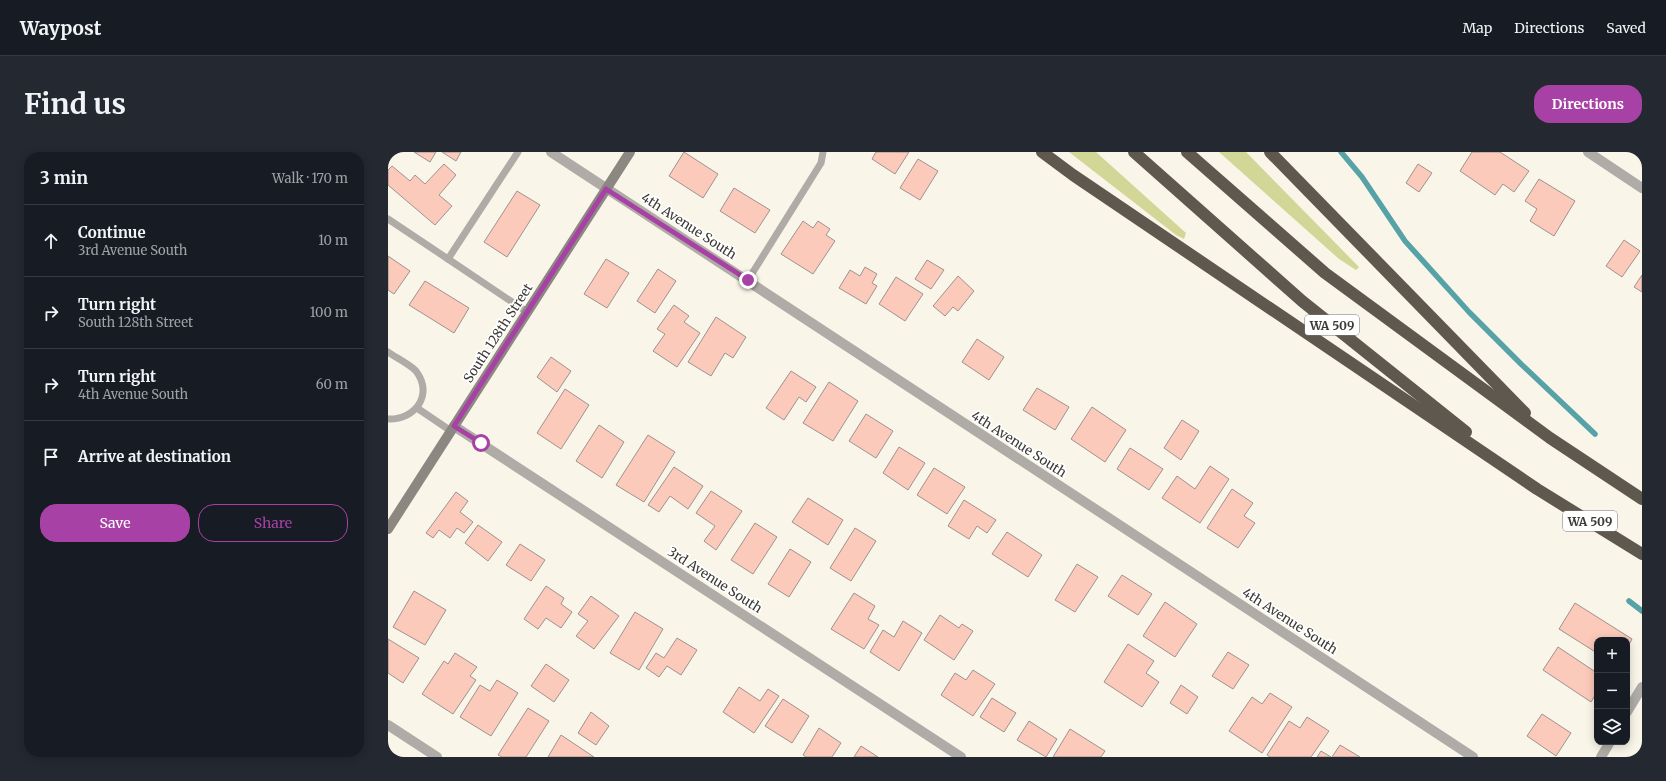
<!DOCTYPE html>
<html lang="en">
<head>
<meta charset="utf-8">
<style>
	body { margin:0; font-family:Merriweather,serif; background:#242831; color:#f1f3f6 }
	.controls { position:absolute; right:12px; bottom:12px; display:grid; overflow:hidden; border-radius:8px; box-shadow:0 2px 10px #0003 }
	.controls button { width:36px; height:36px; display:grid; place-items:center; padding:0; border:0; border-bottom:1px solid #363941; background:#171b24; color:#f1f3f6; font:20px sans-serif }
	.stop { position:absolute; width:12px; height:12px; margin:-9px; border:3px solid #a841a5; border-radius:50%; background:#fff }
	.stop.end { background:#a841a5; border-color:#fff; box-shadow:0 1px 4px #0008 }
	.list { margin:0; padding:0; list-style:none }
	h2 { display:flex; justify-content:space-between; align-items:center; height:52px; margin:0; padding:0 16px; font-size:17px }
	h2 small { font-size:13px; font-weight:400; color:#9ea1a6 }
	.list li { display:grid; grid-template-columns:26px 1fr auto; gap:12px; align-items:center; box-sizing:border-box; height:72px; padding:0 16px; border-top:1px solid #363941 }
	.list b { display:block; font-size:15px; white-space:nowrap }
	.list p { margin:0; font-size:13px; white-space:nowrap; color:#9ea1a6 }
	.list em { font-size:13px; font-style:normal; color:#9ea1a6 }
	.actions { display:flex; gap:8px; padding:12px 16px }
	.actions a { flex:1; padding:9px 0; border:1px solid #a841a5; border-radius:16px; text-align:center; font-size:14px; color:#a841a5 }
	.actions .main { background:#a841a5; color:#fff }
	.icon { flex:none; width:22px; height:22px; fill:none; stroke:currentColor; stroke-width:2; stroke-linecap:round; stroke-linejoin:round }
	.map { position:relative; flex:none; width:1254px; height:605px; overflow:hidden; border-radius:16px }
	header { display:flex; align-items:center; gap:24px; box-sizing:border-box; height:56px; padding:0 20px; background:#171b24; border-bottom:1px solid #363941 }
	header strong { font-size:19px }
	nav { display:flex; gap:22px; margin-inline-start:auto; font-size:14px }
	.intro { display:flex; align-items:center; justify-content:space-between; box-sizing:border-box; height:96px; padding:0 24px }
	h1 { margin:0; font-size:28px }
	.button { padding:10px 18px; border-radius:16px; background:#a841a5; color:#fff; font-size:14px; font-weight:700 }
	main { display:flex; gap:24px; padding:0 24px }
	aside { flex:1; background:#171b24; border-radius:16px; box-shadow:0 2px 10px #0003 }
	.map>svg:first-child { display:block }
	.green { fill:#d2d797 }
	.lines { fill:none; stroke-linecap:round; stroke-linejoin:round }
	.stream { stroke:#56a2a6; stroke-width:5.5 }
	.building { fill:#fbcabb; stroke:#9f928e }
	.service { stroke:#afaba6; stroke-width:7 }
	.minor { stroke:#afaba6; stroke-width:10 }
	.tertiary { stroke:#afaba6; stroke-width:10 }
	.secondary { stroke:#8c8780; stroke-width:10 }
	.motorway { stroke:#5f584f; stroke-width:12 }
	.route { stroke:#a841a5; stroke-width:5 }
	.labels { text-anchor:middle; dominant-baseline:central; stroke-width:3.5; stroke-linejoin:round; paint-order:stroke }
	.shield { fill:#fff; stroke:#767572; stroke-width:1 }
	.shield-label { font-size:12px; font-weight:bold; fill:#3b3a35 }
	.street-label { font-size:13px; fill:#3b3a35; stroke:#fff }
</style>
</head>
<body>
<header>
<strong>Waypost</strong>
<nav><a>Map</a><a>Directions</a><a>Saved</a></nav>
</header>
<div class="intro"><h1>Find us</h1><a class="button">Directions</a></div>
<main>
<aside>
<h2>3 min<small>Walk · 170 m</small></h2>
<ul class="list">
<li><svg class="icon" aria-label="ahead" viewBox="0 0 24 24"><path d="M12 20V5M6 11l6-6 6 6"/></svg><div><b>Continue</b><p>3rd Avenue South</p></div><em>10 m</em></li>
<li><svg class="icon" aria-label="right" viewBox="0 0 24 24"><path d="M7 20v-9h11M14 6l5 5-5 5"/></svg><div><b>Turn right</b><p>South 128th Street</p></div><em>100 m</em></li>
<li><svg class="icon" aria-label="right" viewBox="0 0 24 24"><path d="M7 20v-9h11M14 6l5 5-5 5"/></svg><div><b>Turn right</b><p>4th Avenue South</p></div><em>60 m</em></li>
<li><svg class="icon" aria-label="arrive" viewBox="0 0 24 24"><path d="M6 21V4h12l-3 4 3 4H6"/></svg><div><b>Arrive at destination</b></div></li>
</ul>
<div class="actions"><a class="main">Save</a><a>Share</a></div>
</aside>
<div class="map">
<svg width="1254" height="605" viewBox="0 0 1254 605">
	<rect width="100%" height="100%" fill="#f9f5e9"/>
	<g class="green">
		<path d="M 681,0 L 708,0 L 798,81 L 796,87 L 788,83 Z"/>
		<path d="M 831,0 L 858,0 L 971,115 L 968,118 L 951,107 Z"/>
	</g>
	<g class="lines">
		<g class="stream">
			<path d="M 953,0 L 974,25 L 1017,89 L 1081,160 L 1133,212 L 1207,282"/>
			<path d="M 1241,449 L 1254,459"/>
		</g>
	</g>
	<g class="building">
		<path d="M 26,0 L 48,0 L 42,10 Z"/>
		<path d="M 54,0 L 73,0 L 68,9 Z"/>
		<path d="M 296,0 L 330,22 L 315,46 L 281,24 Z"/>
		<path d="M 488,0 L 521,0 L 507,22 L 484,7 Z"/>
		<path d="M 1084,0 L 1112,0 L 1141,19 L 1126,40 L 1115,32 L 1107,43 L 1072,19 Z"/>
		<path d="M 530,7 L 550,19 L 532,48 L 512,36 Z"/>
		<path d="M 56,12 L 68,23 L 51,43 L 64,54 L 47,73 L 0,33 L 0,18 L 4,14 L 22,29 L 27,23 L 37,32 Z"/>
		<path d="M 1030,12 L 1044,21 L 1031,40 L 1018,31 Z"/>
		<path d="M 1151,27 L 1187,49 L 1166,84 L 1142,69 L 1149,57 L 1137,49 Z"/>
		<path d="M 346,36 L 382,58 L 367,81 L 332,59 Z"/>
		<path d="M 129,39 L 152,53 L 119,105 L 96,90 Z"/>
		<path d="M 415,69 L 425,76 L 430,69 L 442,77 L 438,83 L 447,89 L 425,122 L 393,102 Z"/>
		<path d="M 1236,88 L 1252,99 L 1234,125 L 1218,114 Z"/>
		<path d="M 0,104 L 22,119 L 6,142 L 0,138 Z"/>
		<path d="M 218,107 L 241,121 L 219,156 L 196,142 Z"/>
		<path d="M 539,108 L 556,118 L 543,137 L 527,127 Z"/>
		<path d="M 477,115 L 489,122 L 484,131 L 489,134 L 478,152 L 451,136 L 462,118 L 472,124 Z"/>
		<path d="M 270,117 L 288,129 L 267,161 L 249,149 Z"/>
		<path d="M 1254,123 L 1254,140 L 1246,135 Z"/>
		<path d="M 570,124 L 586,139 L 570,159 L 565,155 L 557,164 L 545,154 Z"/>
		<path d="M 508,125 L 535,142 L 517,169 L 491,152 Z"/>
		<path d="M 37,129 L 81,156 L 66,181 L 21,153 Z"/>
		<path d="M 286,153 L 301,164 L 296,170 L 312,181 L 289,215 L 265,199 L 277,182 L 269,177 Z"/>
		<path d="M 328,165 L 358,185 L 345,206 L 337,201 L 323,224 L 300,210 Z"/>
		<path d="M 589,187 L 616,205 L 601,228 L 574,210 Z"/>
		<path d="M 163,205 L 183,219 L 169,240 L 149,225 Z"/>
		<path d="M 403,219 L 428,235 L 418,250 L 411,245 L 396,268 L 378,256 Z"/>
		<path d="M 441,230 L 470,249 L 445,289 L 415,271 Z"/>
		<path d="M 649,236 L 681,255 L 667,278 L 635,258 Z"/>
		<path d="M 177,237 L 201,253 L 173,297 L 149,281 Z"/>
		<path d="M 704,255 L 738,278 L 717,310 L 683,287 Z"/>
		<path d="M 478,262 L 505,279 L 488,306 L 461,289 Z"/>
		<path d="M 794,268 L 811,279 L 793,308 L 776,296 Z"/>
		<path d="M 211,273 L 236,290 L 214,326 L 188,309 Z"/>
		<path d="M 260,283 L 287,300 L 256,350 L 228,333 Z"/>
		<path d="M 511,295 L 537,311 L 520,338 L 495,321 Z"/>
		<path d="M 742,296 L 775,317 L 761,338 L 729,317 Z"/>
		<path d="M 822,314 L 841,327 L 812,371 L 774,346 L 789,324 L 807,337 Z"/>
		<path d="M 286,315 L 315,334 L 300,357 L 282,344 L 271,360 L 260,353 Z"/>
		<path d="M 546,316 L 577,335 L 559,362 L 529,343 Z"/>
		<path d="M 844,337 L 865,351 L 856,364 L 867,371 L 850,396 L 819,376 Z"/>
		<path d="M 323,339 L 354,359 L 328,398 L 316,389 L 327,374 L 308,361 Z"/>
		<path d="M 68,340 L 80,349 L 72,360 L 85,370 L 76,381 L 69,376 L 62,386 L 51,378 L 45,386 L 38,381 Z"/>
		<path d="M 420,346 L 455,368 L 440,393 L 404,370 Z"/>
		<path d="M 576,348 L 608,368 L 599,381 L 589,374 L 581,387 L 560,374 Z"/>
		<path d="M 367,371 L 389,385 L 365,422 L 343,408 Z"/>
		<path d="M 90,373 L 114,390 L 100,409 L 77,391 Z"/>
		<path d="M 467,376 L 488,389 L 463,429 L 442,416 Z"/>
		<path d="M 619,380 L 654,403 L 640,425 L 604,402 Z"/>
		<path d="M 132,392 L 157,408 L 143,429 L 118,413 Z"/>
		<path d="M 402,397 L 423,410 L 401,445 L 380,432 Z"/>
		<path d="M 689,412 L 710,425 L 687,460 L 667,448 Z"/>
		<path d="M 734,423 L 764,442 L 750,463 L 720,444 Z"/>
		<path d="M 158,434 L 176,446 L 173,452 L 184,460 L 173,476 L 158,466 L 150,477 L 136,467 Z"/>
		<path d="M 26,439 L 58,458 L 37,493 L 5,475 Z"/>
		<path d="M 466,441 L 487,454 L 480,467 L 491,473 L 476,497 L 443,477 Z"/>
		<path d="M 203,444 L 231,464 L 206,497 L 188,484 L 200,469 L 190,462 Z"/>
		<path d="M 777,450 L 809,472 L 787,505 L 755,484 Z"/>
		<path d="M 1187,451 L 1244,487 L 1239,496 L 1239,488 L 1209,488 L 1209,501 L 1171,477 Z"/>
		<path d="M 247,460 L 275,477 L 251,518 L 222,501 Z"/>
		<path d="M 552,463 L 571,476 L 574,472 L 585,479 L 566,508 L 536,488 Z"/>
		<path d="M 515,469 L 534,481 L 511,519 L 482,500 L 495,478 L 506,485 Z"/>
		<path d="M 289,486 L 309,498 L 293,523 L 279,514 L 271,525 L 258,516 L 268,501 L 276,506 Z"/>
		<path d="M 0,487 L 31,506 L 15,531 L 0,521 Z"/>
		<path d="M 740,492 L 766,509 L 758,521 L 771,530 L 754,555 L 716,530 Z"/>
		<path d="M 1170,495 L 1209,521 L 1209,540 L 1203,550 L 1155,518 Z"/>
		<path d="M 840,500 L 861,513 L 845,537 L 824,524 Z"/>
		<path d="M 67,501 L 89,515 L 82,524 L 88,528 L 65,562 L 34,542 L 56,509 L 60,512 Z"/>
		<path d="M 158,512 L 181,528 L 166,550 L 143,534 Z"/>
		<path d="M 585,518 L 607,532 L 585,564 L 553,543 L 567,521 L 578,528 Z"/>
		<path d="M 109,528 L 130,541 L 103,584 L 72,565 L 92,533 L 102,539 Z"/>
		<path d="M 793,533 L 810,545 L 799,562 L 782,551 Z"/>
		<path d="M 351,535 L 372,549 L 380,537 L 391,544 L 366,581 L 335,560 Z"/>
		<path d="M 882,541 L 904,555 L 874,601 L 841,579 L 864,545 L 874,552 Z"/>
		<path d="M 604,546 L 628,561 L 616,580 L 592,565 Z"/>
		<path d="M 395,547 L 421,564 L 404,591 L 377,574 Z"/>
		<path d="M 140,556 L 161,569 L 138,605 L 114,605 L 110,603 Z"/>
		<path d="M 203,560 L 221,574 L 208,593 L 190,581 Z"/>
		<path d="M 1154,562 L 1183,581 L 1168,604 L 1139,584 Z"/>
		<path d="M 919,565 L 941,579 L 923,605 L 882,605 L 879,603 L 901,569 L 912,576 Z"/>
		<path d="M 641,569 L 669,587 L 658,605 L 629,588 Z"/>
		<path d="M 431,576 L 453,591 L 444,605 L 418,605 L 415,603 Z"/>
		<path d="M 682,577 L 717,599 L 713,605 L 665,605 Z"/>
		<path d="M 173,583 L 206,605 L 160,605 Z"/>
		<path d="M 952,593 L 972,605 L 944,605 Z"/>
		<path d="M 473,594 L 490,605 L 466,605 Z"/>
		<path d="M 933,599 L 943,605 L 929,605 Z"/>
	</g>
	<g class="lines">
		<g class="service">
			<path d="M 0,67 L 60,107 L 130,0"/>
			<path d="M 60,107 L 139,160"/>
			<path d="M 360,128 L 433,11 L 435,0"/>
			<path d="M 0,200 C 7,205 23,213 28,219 C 46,243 27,268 0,267"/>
			<path d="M 29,256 L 63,279"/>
		</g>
		<g class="minor">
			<path d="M 1200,0 L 1254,36"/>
			<path d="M 66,274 L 573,605"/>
			<path d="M 1239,560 L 1254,535"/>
			<path d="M 0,573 L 49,605"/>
			<path d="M 1213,605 L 1222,590"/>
		</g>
		<path class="tertiary" d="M 163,0 L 1085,605"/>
		<path class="secondary" d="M 0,377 L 242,0"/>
		<g class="motorway">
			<path d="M 654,0 L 685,23 L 1149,337 L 1254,402"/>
			<path d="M 746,0 L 914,149 L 1078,280"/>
			<path d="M 799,0 L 937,121 L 1162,286 L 1254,347"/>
			<path d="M 882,0 L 1137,261"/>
		</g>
	</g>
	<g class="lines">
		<path class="route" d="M 93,291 L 66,274 L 218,37 L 360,128"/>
	</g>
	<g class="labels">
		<g class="shield">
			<rect x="917" y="163" width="54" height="20" rx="3"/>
			<rect x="1175" y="359" width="54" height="20" rx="3"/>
		</g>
		<g class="shield-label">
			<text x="944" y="173">WA 509</text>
			<text x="1202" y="369">WA 509</text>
		</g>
		<g class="street-label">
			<text transform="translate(301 74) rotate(33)">4th Avenue South</text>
			<text transform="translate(110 181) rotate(-57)">South 128th Street</text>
			<text transform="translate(631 292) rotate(33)">4th Avenue South</text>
			<text transform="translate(327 428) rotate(33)">3rd Avenue South</text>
			<text transform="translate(902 469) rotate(33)">4th Avenue South</text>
		</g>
	</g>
</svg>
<div class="controls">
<button>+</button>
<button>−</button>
<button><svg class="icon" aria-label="layers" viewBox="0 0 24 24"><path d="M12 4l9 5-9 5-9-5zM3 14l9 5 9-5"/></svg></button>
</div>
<div class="stop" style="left:93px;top:291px"></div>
<div class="stop end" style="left:360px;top:128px"></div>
</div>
</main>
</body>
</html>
